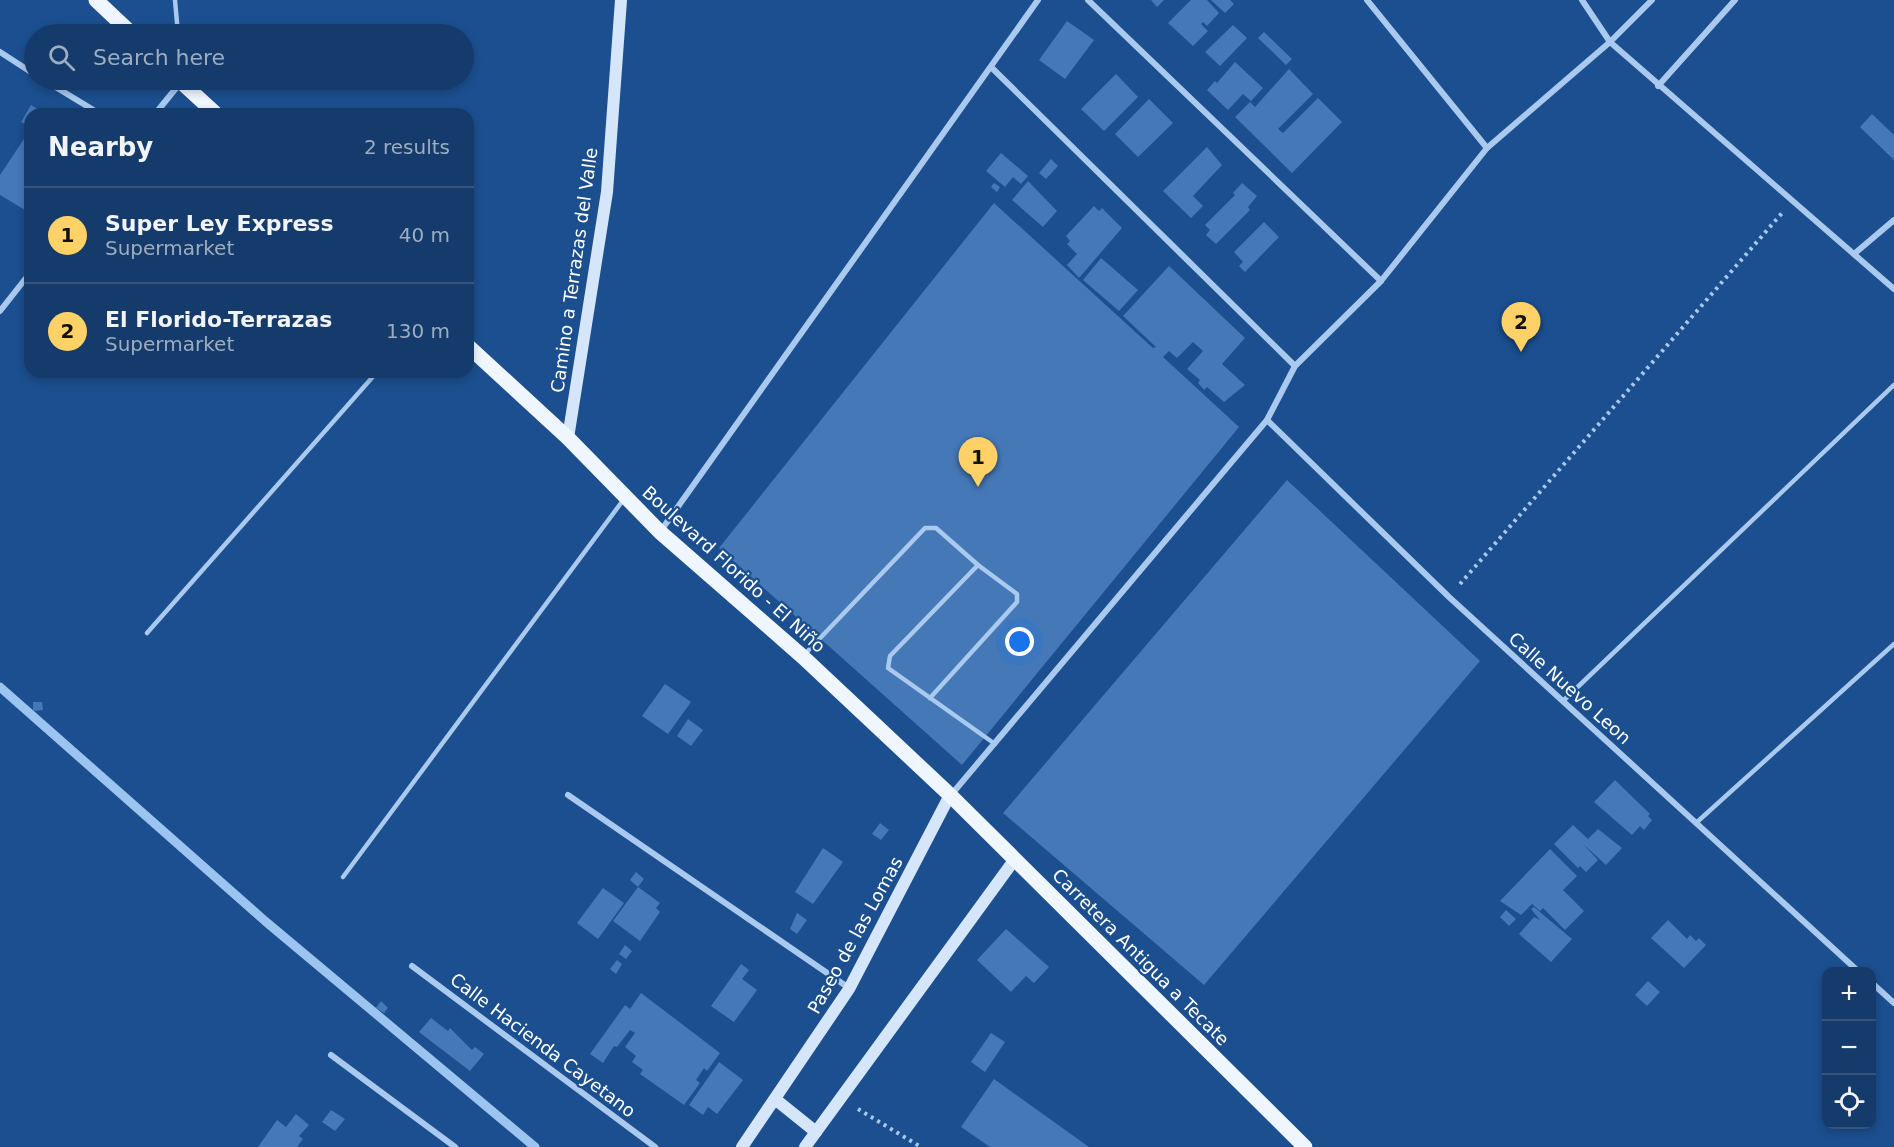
<!DOCTYPE html>
<html lang="en">
<head>
<meta charset="utf-8">
<style>
	body { margin:0; font-family:"DejaVu Sans",sans-serif; background:#1d4271; color:#f1f3f6 }
	.controls { position:absolute; right:18px; bottom:18px; display:grid; overflow:hidden; border-radius:12px; box-shadow:0 3px 9px #0003 }
	.controls button { width:54px; height:54px; display:grid; place-items:center; padding:0; border:0; border-bottom:2px solid #33557e; background:#143b6b; color:#f1f3f6; font:30px sans-serif }
	.you { position:absolute; left:1020px; top:642px; width:21px; height:21px; margin:-15px; border:4px solid #fff; border-radius:50%; background:#1a73e8; box-shadow:0 0 0 9px #1a73e833 }
	.badge { display:grid; place-items:center; width:39px; height:39px; border-radius:50%; background:#ffd166; color:#111; font-size:20px; font-weight:700 }
	.pin { position:absolute; translate:-50% -50px; filter:drop-shadow(0 2px 3px #0008) }
	.pin::after { content:''; position:absolute; top:32px; width:21px; height:18px; background:inherit; clip-path:polygon(0 0,100% 0,50% 100%) }
	.list { margin:0; padding:0; list-style:none }
	h2 { display:flex; justify-content:space-between; align-items:center; height:78px; margin:0; padding:0 24px; font-size:26px }
	h2 small { font-size:20px; font-weight:400; color:#9dadc1 }
	.list li { display:grid; grid-template-columns:39px 1fr auto; gap:18px; align-items:center; box-sizing:border-box; height:96px; padding:0 24px; border-top:2px solid #33557e }
	.list b { display:block; font-size:22px; white-space:nowrap }
	.list p { margin:0; font-size:20px; white-space:nowrap; color:#9dadc1 }
	.list em { font-size:20px; font-style:normal; color:#9dadc1 }
	.icon { flex:none; width:33px; height:33px; fill:none; stroke:currentColor; stroke-width:2; stroke-linecap:round; stroke-linejoin:round }
	.map { position:relative; flex:none; width:1894px; height:1147px; overflow:hidden }
	.search { position:absolute; background:#143b6b; box-shadow:0 3px 9px #0003; left:24px; top:24px; width:450px; height:66px; display:flex; align-items:center; gap:15px; box-sizing:border-box; padding:0 21px; border-radius:33px; color:#9dadc1; font-size:22px }
	.panel { position:absolute; background:#143b6b; box-shadow:0 3px 9px #0003; left:24px; top:108px; width:450px; height:270px; border-radius:18px }
	.map>svg:first-child { display:block }
	.lines { fill:none; stroke-linecap:round; stroke-linejoin:round }
	.stream { stroke:#9cc4f0; stroke-width:9 }
	.building { fill:#4478b7 }
	.path { stroke:#a9c9ee; stroke-width:4; stroke-dasharray:3 4.5; stroke-linecap:butt }
	.lane { stroke:#a9c9ee; stroke-width:4.5 }
	.street { stroke:#a9c9ee; stroke-width:6 }
	.secondary { stroke:#d6e6fa; stroke-width:12 }
	.primary { stroke:#f0f6ff; stroke-width:15 }
	.labels { text-anchor:middle; dominant-baseline:central; stroke-width:4.5; stroke-linejoin:round; paint-order:stroke }
	.street-label { font-size:18px; fill:#fff; stroke:#1b4f8f }
</style>
</head>
<body>
<div class="map">
<svg width="1894" height="1147" viewBox="0 0 1894 1147">
	<rect width="100%" height="100%" fill="#1b4f8f"/>
	<g class="lines">
		<path class="stream" d="M 0,687 L 265,921 L 535,1147"/>
	</g>
	<g class="building">
		<path d="M 1151,0 L 1164,0 L 1157,7 Z"/>
		<path d="M 1191,0 L 1207,0 L 1219,13 L 1207,26 L 1203,22 L 1201,24 L 1208,31 L 1193,46 L 1168,23 Z"/>
		<path d="M 1211,0 L 1230,0 L 1234,4 L 1225,13 Z"/>
		<path d="M 1067,21 L 1094,40 L 1065,79 L 1039,60 Z"/>
		<path d="M 1233,25 L 1247,38 L 1220,66 L 1205,52 Z"/>
		<path d="M 1264,32 L 1292,59 L 1286,65 L 1258,38 Z"/>
		<path d="M 1235,62 L 1263,88 L 1251,101 L 1243,94 L 1228,110 L 1207,90 L 1215,81 L 1217,83 Z"/>
		<path d="M 1289,69 L 1313,94 L 1278,129 L 1283,133 L 1318,98 L 1342,122 L 1292,173 L 1235,117 L 1250,102 L 1255,107 Z"/>
		<path d="M 1116,74 L 1138,97 L 1104,131 L 1081,109 Z"/>
		<path d="M 1149,99 L 1173,123 L 1138,157 L 1115,134 Z"/>
		<path d="M 31,105 L 46,114 L 30,114 L 30,127 L 21,122 Z"/>
		<path d="M 1872,114 L 1894,135 L 1894,160 L 1860,127 Z"/>
		<path d="M 30,130 L 30,213 L 0,195 L 0,175 Z"/>
		<path d="M 1207,147 L 1222,165 L 1193,196 L 1203,206 L 1191,218 L 1163,191 Z"/>
		<path d="M 1001,153 L 1028,176 L 1021,184 L 1013,177 L 1005,187 L 986,171 Z"/>
		<path d="M 1051,159 L 1058,166 L 1046,179 L 1039,173 Z"/>
		<path d="M 1028,181 L 1057,211 L 1043,227 L 1012,200 Z"/>
		<path d="M 994,183 L 1000,187 L 997,192 L 991,187 Z"/>
		<path d="M 1242,183 L 1257,196 L 1248,207 L 1250,210 L 1216,244 L 1206,235 L 1210,230 L 1205,225 L 1235,195 L 1233,193 Z"/>
		<path d="M 994,203 L 1153,348 L 1156,347 L 1123,316 L 1169,266 L 1245,338 L 1222,364 L 1245,385 L 1224,402 L 1207,387 L 1204,390 L 1198,383 L 1200,380 L 1187,369 L 1203,351 L 1193,342 L 1177,358 L 1169,351 L 1163,357 L 1239,427 L 962,765 L 719,548 Z"/>
		<path d="M 1094,206 L 1099,211 L 1102,208 L 1122,228 L 1079,278 L 1067,265 L 1077,254 L 1067,244 L 1070,241 L 1066,236 Z"/>
		<path d="M 1264,222 L 1279,237 L 1245,272 L 1239,266 L 1243,262 L 1234,252 Z"/>
		<path d="M 1101,258 L 1138,290 L 1119,311 L 1083,280 Z"/>
		<path d="M 1287,480 L 1480,661 L 1204,985 L 1003,813 Z"/>
		<path d="M 665,684 L 691,702 L 668,734 L 642,716 Z"/>
		<path d="M 33,702 L 42,702 L 43,710 L 33,711 Z"/>
		<path d="M 688,719 L 703,730 L 691,746 L 677,736 Z"/>
		<path d="M 1615,780 L 1650,814 L 1648,816 L 1652,820 L 1644,830 L 1640,826 L 1632,835 L 1594,802 Z"/>
		<path d="M 880,823 L 889,830 L 881,840 L 872,834 Z"/>
		<path d="M 1573,825 L 1588,839 L 1598,829 L 1622,848 L 1606,865 L 1583,844 L 1598,860 L 1586,872 L 1580,866 L 1578,868 L 1554,844 Z"/>
		<path d="M 823,848 L 843,862 L 813,904 L 795,892 Z"/>
		<path d="M 1550,849 L 1577,876 L 1563,890 L 1584,911 L 1565,930 L 1543,908 L 1540,911 L 1532,904 L 1521,915 L 1500,901 Z"/>
		<path d="M 636,872 L 644,879 L 638,887 L 630,880 Z"/>
		<path d="M 638,887 L 660,903 L 656,908 L 660,912 L 640,941 L 613,921 Z"/>
		<path d="M 603,888 L 624,903 L 598,939 L 577,923 Z"/>
		<path d="M 1534,907 L 1572,939 L 1551,962 L 1519,934 L 1534,917 L 1540,920 L 1531,909 Z"/>
		<path d="M 1506,910 L 1516,919 L 1509,926 L 1500,917 Z"/>
		<path d="M 797,913 L 807,920 L 797,934 L 790,929 Z"/>
		<path d="M 1668,920 L 1687,939 L 1690,935 L 1696,941 L 1699,938 L 1706,945 L 1684,968 L 1651,938 Z"/>
		<path d="M 1006,929 L 1049,967 L 1034,983 L 1026,976 L 1011,992 L 977,960 Z"/>
		<path d="M 625,945 L 632,951 L 626,959 L 619,954 Z"/>
		<path d="M 617,960 L 622,964 L 616,974 L 610,969 Z"/>
		<path d="M 741,964 L 749,970 L 742,979 L 757,990 L 734,1022 L 711,1006 Z"/>
		<path d="M 1648,981 L 1660,992 L 1647,1006 L 1635,995 Z"/>
		<path d="M 641,993 L 720,1053 L 707,1071 L 704,1068 L 696,1080 L 700,1083 L 684,1105 L 640,1074 L 643,1070 L 632,1062 L 636,1056 L 625,1047 L 635,1033 L 630,1030 L 617,1047 L 614,1046 L 603,1063 L 590,1054 L 625,1005 L 630,1009 Z"/>
		<path d="M 381,1001 L 388,1008 L 384,1013 L 376,1008 Z"/>
		<path d="M 431,1018 L 448,1031 L 450,1028 L 472,1050 L 475,1047 L 484,1054 L 470,1071 L 419,1032 Z"/>
		<path d="M 991,1033 L 1005,1042 L 985,1072 L 971,1062 Z"/>
		<path d="M 719,1062 L 743,1080 L 717,1114 L 708,1107 L 703,1115 L 689,1105 Z"/>
		<path d="M 994,1079 L 1089,1147 L 990,1147 L 961,1127 Z"/>
		<path d="M 331,1110 L 345,1119 L 335,1131 L 322,1122 Z"/>
		<path d="M 296,1114 L 309,1125 L 299,1136 L 303,1139 L 297,1147 L 258,1147 L 277,1120 L 286,1127 Z"/>
	</g>
	<g class="lines">
		<g class="path">
			<path d="M 1460,584 L 1782,213"/>
			<path d="M 858,1109 L 921,1147"/>
		</g>
		<g class="lane">
			<path d="M 175,0 L 178,34"/>
			<path d="M 147,633 L 377,372"/>
			<path d="M 804,655 L 925,528 L 936,528 L 978,565 L 890,656 L 888,668 L 995,744"/>
			<path d="M 930,698 L 1017,602 L 1017,594 L 978,565"/>
			<path d="M 1563,701 L 1894,385"/>
			<path d="M 1696,823 L 1894,644"/>
			<path d="M 343,877 L 624,499"/>
		</g>
		<g class="street">
			<path d="M 1088,0 L 1381,281"/>
			<path d="M 1367,0 L 1487,148"/>
			<path d="M 1582,0 L 1610,42 L 1894,289"/>
			<path d="M 0,52 L 34,74"/>
			<path d="M 991,67 L 1295,366"/>
			<path d="M 44,80 L 100,114"/>
			<path d="M 1658,86 L 1735,0"/>
			<path d="M 155,114 L 181,82"/>
			<path d="M 1854,254 L 1894,220"/>
			<path d="M 0,311 L 30,273"/>
			<path d="M 1267,420 L 1449,597 L 1859,972"/>
			<path d="M 660,532 L 1038,0"/>
			<path d="M 568,795 L 849,988"/>
			<path d="M 951,795 L 1267,420 L 1295,366 L 1381,281 L 1487,148 L 1610,42 L 1652,0"/>
			<path d="M 412,966 L 655,1147"/>
			<path d="M 1872,983 L 1894,1003"/>
			<path d="M 331,1055 L 455,1147"/>
		</g>
		<g class="secondary">
			<path d="M 568,438 L 607,192 L 621,0"/>
			<path d="M 775,1099 L 816,1132"/>
			<path d="M 742,1147 L 849,989 L 950,795"/>
			<path d="M 805,1147 L 1015,859"/>
		</g>
		<g class="primary">
			<path d="M 96,0 L 132,34"/>
			<path d="M 179,80 L 216,114"/>
			<path d="M 468,346 L 568,438 L 660,532 L 803,657 L 950,795 L 1305,1147"/>
		</g>
	</g>
	<g class="labels">
		<g class="street-label">
			<text transform="translate(574 270) rotate(-82)">Camino a Terrazas del Valle</text>
			<text transform="translate(734 569) rotate(42)">Boulevard Florido - El Niño</text>
			<text transform="translate(1570 688) rotate(42)">Calle Nuevo Leon</text>
			<text transform="translate(855 935) rotate(-61)">Paseo de las Lomas</text>
			<text transform="translate(1141 957) rotate(45)">Carretera Antigua a Tecate</text>
			<text transform="translate(543 1045) rotate(37)">Calle Hacienda Cayetano</text>
		</g>
	</g>
</svg>
<div class="controls">
<button>+</button>
<button>−</button>
<button><svg class="icon" aria-label="locate" viewBox="0 0 24 24"><circle cx="12" cy="12" r="6"/><path d="M12 2v4M12 18v4M2 12h4M18 12h4"/></svg></button>
</div>
<div class="you"></div>
<div class="pin badge" style="left:978px;top:487px">1</div>
<div class="pin badge" style="left:1521px;top:352px">2</div>
<div class="search"><svg class="icon" aria-label="search" viewBox="0 0 24 24"><circle cx="10" cy="10" r="6"/><path d="M15 15l6 6"/></svg>Search here</div>
<section class="panel">
<h2>Nearby<small>2 results</small></h2>
<ul class="list">
<li><span class="badge">1</span><div><b>Super Ley Express</b><p>Supermarket</p></div><em>40 m</em></li>
<li><span class="badge">2</span><div><b>El Florido-Terrazas</b><p>Supermarket</p></div><em>130 m</em></li>
</ul>
</section>
</div>
</body>
</html>
